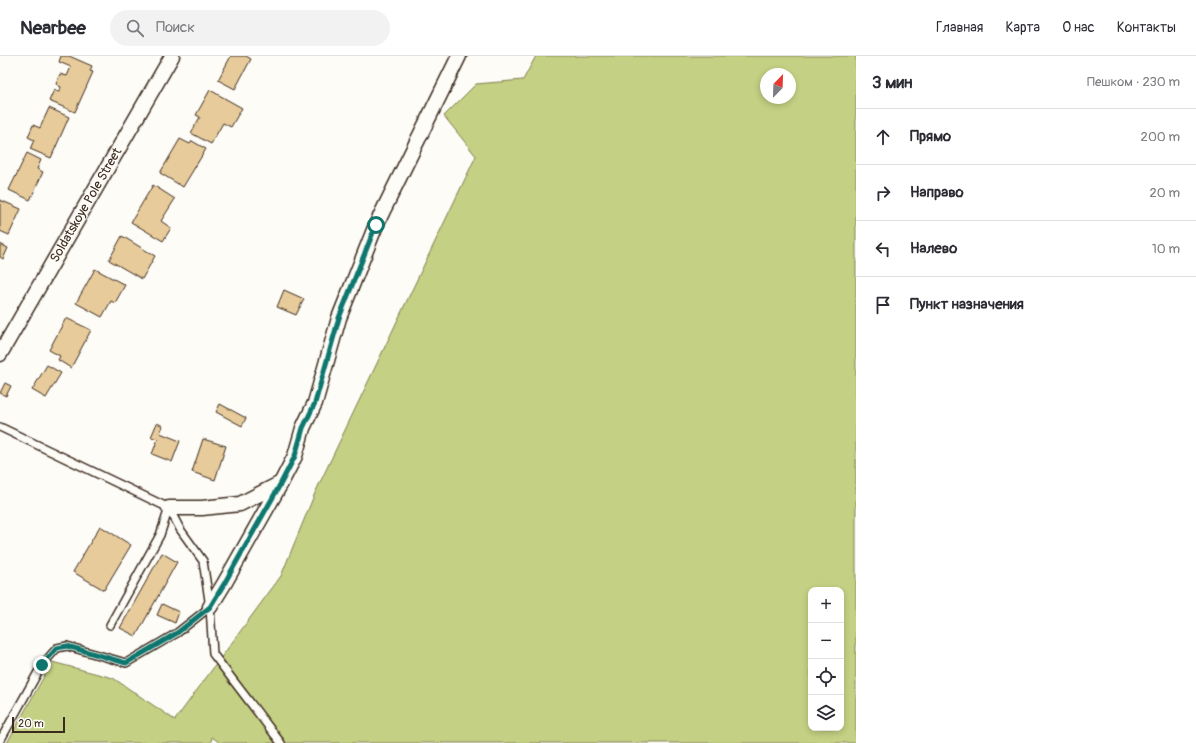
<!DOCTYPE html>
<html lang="ru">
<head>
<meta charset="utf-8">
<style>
	body { margin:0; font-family:Pangolin,sans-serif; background:#f2f2f3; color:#2b2b33 }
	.controls { position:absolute; right:12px; bottom:12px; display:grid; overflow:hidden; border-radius:8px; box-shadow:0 2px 6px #0003 }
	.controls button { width:36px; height:36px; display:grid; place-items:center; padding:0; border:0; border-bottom:1px solid #e1e1e2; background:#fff; color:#2b2b33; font:20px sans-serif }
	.compass { position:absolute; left:760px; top:12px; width:36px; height:36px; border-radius:50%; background:#fff; box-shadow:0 2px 6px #0003; rotate:23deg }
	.scale { position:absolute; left:12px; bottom:10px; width:53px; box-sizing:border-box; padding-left:4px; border:2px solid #3b2a1e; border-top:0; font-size:11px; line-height:14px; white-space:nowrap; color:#3b2a1e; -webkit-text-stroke:3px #fdfcf7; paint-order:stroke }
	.stop { position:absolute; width:12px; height:12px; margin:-9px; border:3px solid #0f766e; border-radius:50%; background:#fff }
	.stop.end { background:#0f766e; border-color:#fff; box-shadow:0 1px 4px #0008 }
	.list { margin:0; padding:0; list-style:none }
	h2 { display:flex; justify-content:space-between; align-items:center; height:52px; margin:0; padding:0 16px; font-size:17px }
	h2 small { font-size:13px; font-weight:400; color:#7c7c81 }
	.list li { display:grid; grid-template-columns:26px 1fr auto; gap:12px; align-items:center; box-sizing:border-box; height:56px; padding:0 16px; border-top:1px solid #e1e1e2 }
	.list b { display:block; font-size:15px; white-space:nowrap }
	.list em { font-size:13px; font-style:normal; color:#7c7c81 }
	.icon { flex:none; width:22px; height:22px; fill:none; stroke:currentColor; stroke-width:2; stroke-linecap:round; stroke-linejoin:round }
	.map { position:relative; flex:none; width:856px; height:687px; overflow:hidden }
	header { display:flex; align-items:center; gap:24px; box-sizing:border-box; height:56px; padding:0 20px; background:#fff; border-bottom:1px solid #e1e1e2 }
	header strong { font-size:19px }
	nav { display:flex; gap:22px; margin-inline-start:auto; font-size:14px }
	.search { width:280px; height:36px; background:#f2f2f3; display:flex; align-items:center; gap:10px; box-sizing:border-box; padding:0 14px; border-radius:22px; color:#7c7c81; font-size:15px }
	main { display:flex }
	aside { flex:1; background:#fff }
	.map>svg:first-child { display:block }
	.green { fill:#c4d083; stroke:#807d50; fill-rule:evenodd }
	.building { fill:#e7cb9b; stroke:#3b2a1e }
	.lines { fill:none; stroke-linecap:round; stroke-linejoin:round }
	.lane-casing { stroke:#3b2a1e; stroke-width:10 }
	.street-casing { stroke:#3b2a1e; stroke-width:17 }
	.lane { stroke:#fdfcf7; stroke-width:7 }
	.street { stroke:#fdfcf7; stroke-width:14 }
	.route { stroke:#0f766e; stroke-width:5 }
	.labels { text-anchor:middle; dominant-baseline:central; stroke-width:3.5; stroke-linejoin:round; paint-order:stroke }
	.street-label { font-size:13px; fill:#3b2a1e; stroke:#fdfcf7 }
</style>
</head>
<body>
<header>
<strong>Nearbee</strong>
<div class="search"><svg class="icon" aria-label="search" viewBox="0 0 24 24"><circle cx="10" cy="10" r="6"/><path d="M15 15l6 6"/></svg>Поиск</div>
<nav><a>Главная</a><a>Карта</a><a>О нас</a><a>Контакты</a></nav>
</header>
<main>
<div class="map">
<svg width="856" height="687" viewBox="0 0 856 687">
	<rect width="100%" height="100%" fill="#fdfcf7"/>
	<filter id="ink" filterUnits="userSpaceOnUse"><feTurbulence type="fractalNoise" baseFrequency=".025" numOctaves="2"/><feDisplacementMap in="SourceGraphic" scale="8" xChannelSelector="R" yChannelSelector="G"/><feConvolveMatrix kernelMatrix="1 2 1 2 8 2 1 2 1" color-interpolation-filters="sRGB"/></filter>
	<g filter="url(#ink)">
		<path class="green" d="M 536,0 L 856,0 L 856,687 L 220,687 L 212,681 L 211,687 L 7,687 L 52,606 L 113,622 L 175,664 L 281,520 L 315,437 L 476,100 L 444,60 L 476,28 L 523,24 ZM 766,18 L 790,18 L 790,42 L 766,42 ZM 811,534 L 841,534 L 841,672 L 811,672 Z"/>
		<g class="building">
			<path d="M 61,0 L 69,0 L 92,10 L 90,15 L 93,16 L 75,56 L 49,45 L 54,34 L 59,36 L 61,31 L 56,28 L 60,18 L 67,20 L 71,11 L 59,6 Z"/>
			<path d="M 231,0 L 246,0 L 251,3 L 235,33 L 218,24 Z"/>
			<path d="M 210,34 L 242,52 L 231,71 L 223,67 L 211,88 L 191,77 L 200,61 L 196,59 Z"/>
			<path d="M 49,52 L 69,61 L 51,102 L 30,93 L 34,84 L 28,81 L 33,69 L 40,72 Z"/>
			<path d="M 180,83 L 190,88 L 192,85 L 206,93 L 183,131 L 160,117 Z"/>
			<path d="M 27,97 L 41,104 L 37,113 L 43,116 L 30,144 L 9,134 Z"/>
			<path d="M 153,129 L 175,143 L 161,165 L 171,172 L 163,185 L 131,166 Z"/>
			<path d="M 0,144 L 21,153 L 9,179 L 0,175 Z"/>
			<path d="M 122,180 L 155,200 L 142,223 L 109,204 Z"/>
			<path d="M 0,188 L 8,192 L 3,203 L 0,201 Z"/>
			<path d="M 95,213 L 125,229 L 115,247 L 111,245 L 102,261 L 76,247 Z"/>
			<path d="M 284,234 L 304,243 L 296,259 L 277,251 Z"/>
			<path d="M 66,262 L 91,274 L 71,312 L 58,304 L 60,300 L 49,294 Z"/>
			<path d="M 47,309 L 61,317 L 46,342 L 32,334 Z"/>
			<path d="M 5,327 L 11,330 L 6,340 L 0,337 Z"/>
			<path d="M 220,348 L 246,362 L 242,370 L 216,356 Z"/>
			<path d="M 157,367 L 163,370 L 160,377 L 180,385 L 172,406 L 152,398 L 158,383 L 151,381 Z"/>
			<path d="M 203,383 L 226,390 L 215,424 L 192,416 Z"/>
			<path d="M 100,470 L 131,489 L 104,534 L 73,516 Z"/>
			<path d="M 162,497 L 177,506 L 136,580 L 120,572 Z"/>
			<path d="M 162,548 L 179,556 L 175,567 L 157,559 Z"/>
		</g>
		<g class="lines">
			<g class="lane-casing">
				<g id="lane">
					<path d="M 0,371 L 169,452 L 180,473 L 203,505 L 210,551 L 213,598 L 281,687"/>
					<path d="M 110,569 L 160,479 L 169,452"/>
					<path d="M 0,685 L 42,609 L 57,592 L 67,590 L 126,607 L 177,577 L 210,551"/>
				</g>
			</g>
			<g class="street-casing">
				<g id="street">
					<path id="s1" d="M 0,298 L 172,0"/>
					<path d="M 169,452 L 202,452 L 240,448 L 281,427 L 295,400 L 303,372 L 315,347 L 339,262 L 376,169 L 459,0"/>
					<path d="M 210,551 L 224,528 L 281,427"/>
				</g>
			</g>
			<use href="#lane" class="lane"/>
			<use href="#street" class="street"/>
		</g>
	</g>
	<g class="lines" filter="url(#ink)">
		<path class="route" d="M 42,609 L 57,592 L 67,590 L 126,607 L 177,577 L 210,551 L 224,528 L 281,427 L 295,400 L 303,372 L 315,347 L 339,262 L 376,169"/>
	</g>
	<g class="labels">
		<g class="street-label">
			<text stroke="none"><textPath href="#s1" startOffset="172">Soldatskoye Pole Street</textPath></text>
		</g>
	</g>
</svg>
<div class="controls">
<button>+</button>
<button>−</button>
<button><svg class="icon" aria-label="locate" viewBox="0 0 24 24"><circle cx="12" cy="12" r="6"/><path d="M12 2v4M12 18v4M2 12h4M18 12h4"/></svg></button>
<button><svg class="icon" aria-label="layers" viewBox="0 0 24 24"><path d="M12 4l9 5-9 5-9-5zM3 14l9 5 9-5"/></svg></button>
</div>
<svg class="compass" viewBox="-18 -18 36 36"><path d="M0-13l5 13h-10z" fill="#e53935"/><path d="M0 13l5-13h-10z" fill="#7c7c81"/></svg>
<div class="scale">20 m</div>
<div class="stop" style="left:376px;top:169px"></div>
<div class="stop end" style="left:42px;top:609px"></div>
</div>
<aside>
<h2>3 мин<small>Пешком · 230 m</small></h2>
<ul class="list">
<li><svg class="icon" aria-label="ahead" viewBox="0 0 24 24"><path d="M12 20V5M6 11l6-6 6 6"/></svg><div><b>Прямо</b></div><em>200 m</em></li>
<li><svg class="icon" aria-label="right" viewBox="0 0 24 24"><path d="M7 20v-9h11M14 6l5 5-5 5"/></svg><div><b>Направо</b></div><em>20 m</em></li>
<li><svg class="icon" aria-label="left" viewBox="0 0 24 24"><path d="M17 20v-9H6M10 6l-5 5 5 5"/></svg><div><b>Налево</b></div><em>10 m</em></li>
<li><svg class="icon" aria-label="arrive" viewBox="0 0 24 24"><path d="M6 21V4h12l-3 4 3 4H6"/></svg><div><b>Пункт назначения</b></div></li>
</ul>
</aside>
</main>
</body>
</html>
